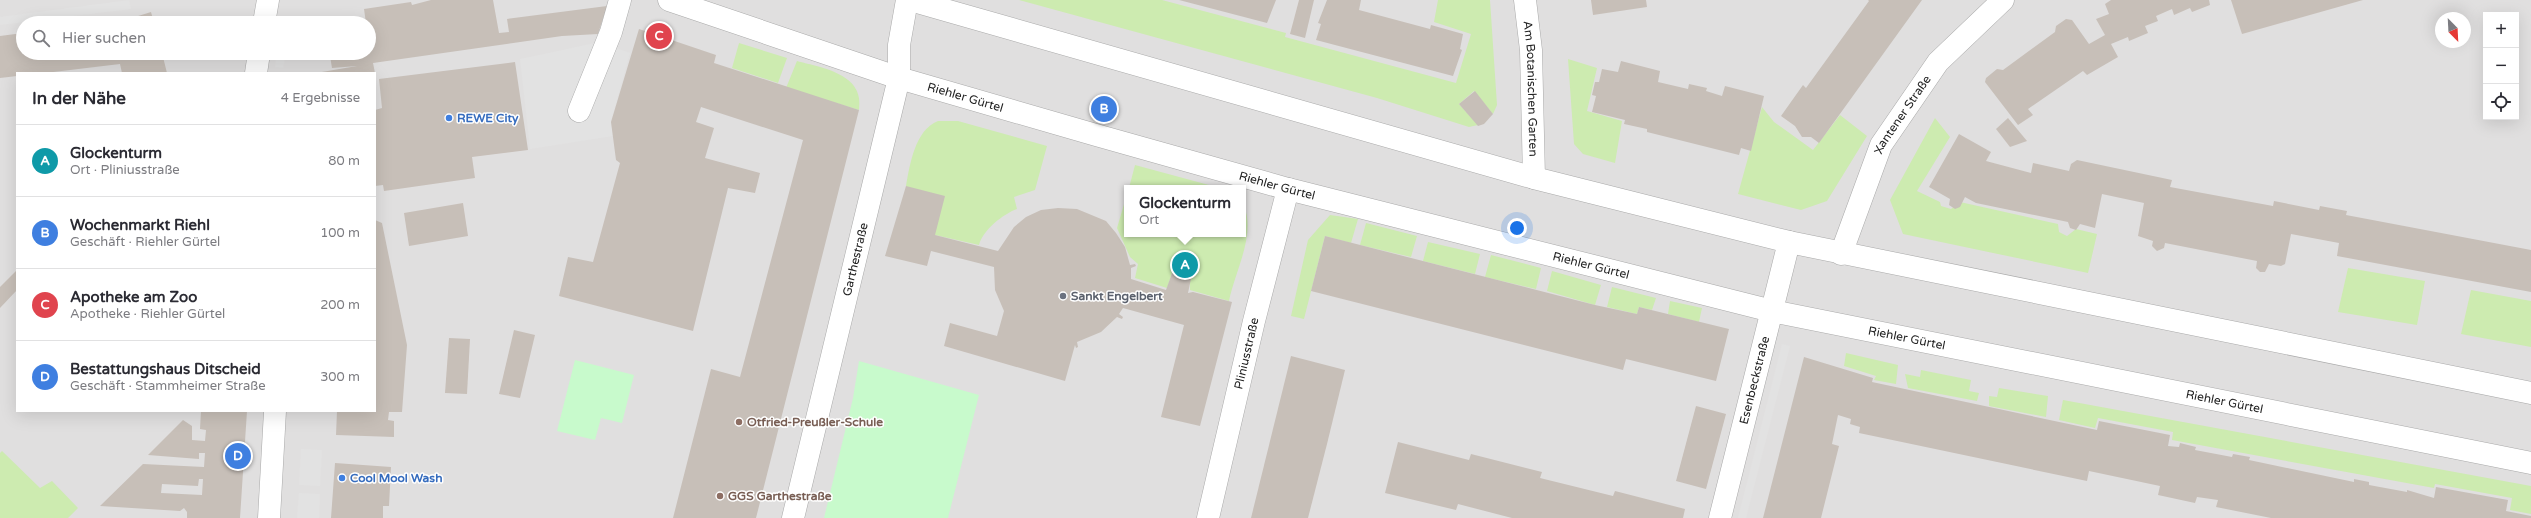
<!DOCTYPE html>
<html lang="de">
<head>
<meta charset="utf-8">
<style>
	body { margin:0; font-family:"Varela Round",sans-serif; background:#f7f7f7; color:#2b2b33 }
	.controls { position:absolute; right:12px; top:12px; display:grid; overflow:hidden; border-radius:0px; box-shadow:0 4px 16px #0002 }
	.controls button { width:36px; height:36px; display:grid; place-items:center; padding:0; border:0; border-bottom:1px solid #e1e1e2; background:#fff; color:#2b2b33; font:20px sans-serif }
	.compass { position:absolute; left:2435px; top:12px; width:36px; height:36px; border-radius:50%; background:#fff; box-shadow:0 4px 16px #0002; rotate:156deg }
	.you { position:absolute; left:1517px; top:228px; width:14px; height:14px; margin:-10px; border:3px solid #fff; border-radius:50%; background:#1a73e8; box-shadow:0 0 0 6px #1a73e833 }
	.badge { display:grid; place-items:center; width:26px; height:26px; border-radius:50%; background:#d93025; color:#fff; font-size:13px; font-weight:700 }
	.pin { position:absolute; translate:-50% -50%; border:2px solid #fff; box-shadow:0 1px 4px #0006 }
	.popup { position:absolute; left:1124px; top:185px; width:122px; height:52px; box-sizing:border-box; display:grid; place-content:center; border-radius:0px; background:#fff; filter:drop-shadow(0 1px 3px #0005); font-size:13px; white-space:nowrap; color:#7c7c81 }
	.popup b { font-size:15px; color:#2b2b33 }
	.popup::after { content:''; position:absolute; left:50%; top:100%; margin-left:-8px; border:8px solid transparent; border-top-color:#fff }
	.list { margin:0; padding:0; list-style:none }
	h2 { display:flex; justify-content:space-between; align-items:center; height:52px; margin:0; padding:0 16px; font-size:17px }
	h2 small { font-size:13px; font-weight:400; color:#7c7c81 }
	.list li { display:grid; grid-template-columns:26px 1fr auto; gap:12px; align-items:center; box-sizing:border-box; height:72px; padding:0 16px; border-top:1px solid #e1e1e2 }
	.list b { display:block; font-size:15px; white-space:nowrap }
	.list p { margin:0; font-size:13px; white-space:nowrap; color:#7c7c81 }
	.list em { font-size:13px; font-style:normal; color:#7c7c81 }
	.icon { flex:none; width:22px; height:22px; fill:none; stroke:currentColor; stroke-width:2; stroke-linecap:round; stroke-linejoin:round }
	.map { position:relative; flex:none; width:2531px; height:518px; overflow:hidden }
	.search { position:absolute; background:#fff; box-shadow:0 4px 16px #0002; left:16px; top:16px; width:360px; height:44px; display:flex; align-items:center; gap:10px; box-sizing:border-box; padding:0 14px; border-radius:22px; color:#7c7c81; font-size:15px }
	.panel { position:absolute; background:#fff; box-shadow:0 4px 16px #0002; left:16px; top:72px; width:360px; height:340px; border-radius:0px }
	.map>svg:first-child { display:block }
	.residential { fill:#e0dfdf; fill-rule:evenodd }
	.grass { fill:#cdebb0 }
	.park { fill:#c8facc }
	.parking { fill:#e2e2e2 }
	.building { fill:#c7bfb8; fill-rule:evenodd }
	.lines { fill:none; stroke-linecap:round; stroke-linejoin:round }
	.minor-casing { stroke:#a9a9a9; stroke-width:23 }
	.minor { stroke:#fff; stroke-width:22 }
	.shop-dot { fill:#3f7fe0; stroke:#fff; stroke-width:1.5 }
	.worship-dot { fill:#6b7280; stroke:#fff; stroke-width:1.5 }
	.education-dot { fill:#8d6e63; stroke:#fff; stroke-width:1.5 }
	.labels { text-anchor:middle; dominant-baseline:central; stroke-width:3; stroke-linejoin:round; paint-order:stroke }
	.street-label { font-size:12px; fill:#222; stroke:#fff }
	.shop-label { font-size:12px; font-weight:bold; fill:#366cbe; stroke:#fff; text-anchor:start }
	.worship-label { font-size:12px; font-weight:bold; fill:#5b616d; stroke:#fff; text-anchor:start }
	.education-label { font-size:12px; font-weight:bold; fill:#785e54; stroke:#fff; text-anchor:start }
</style>
</head>
<body>
<div class="map">
<svg width="2531" height="518" viewBox="0 0 2531 518">
	<rect width="100%" height="100%" fill="#f2efe9"/>
	<path class="residential" d="M 0,0 L 2531,0 L 2531,518 L 0,518 ZM 2486,15 L 2516,15 L 2516,117 L 2486,117 ZM 2441,18 L 2465,18 L 2465,42 L 2441,42 ZM 23,23 L 369,23 L 369,53 L 23,53 ZM 17,73 L 375,73 L 375,411 L 17,411 ZM 1127,188 L 1243,188 L 1243,234 L 1127,234 Z"/>
	<g class="grass">
		<path d="M 1019,0 L 1162,0 L 1286,33 L 1285,37 L 1456,83 L 1471,34 L 1434,22 L 1438,0 L 1490,0 L 1497,105 L 1493,114 L 1474,91 L 1459,104 L 1478,125 L 1469,127 L 1377,98 Z"/>
		<path d="M 739,43 L 787,58 L 778,83 L 732,68 Z"/>
		<path d="M 1568,59 L 1597,68 L 1587,111 L 1622,121 L 1615,163 L 1583,154 L 1574,144 Z"/>
		<path d="M 797,61 C 823,68 865,74 859,110 L 786,88 Z"/>
		<path d="M 1762,107 L 1774,122 L 1813,150 L 1840,115 L 1867,136 L 1827,201 L 1801,210 L 1738,194 Z"/>
		<path d="M 1935,118 L 1950,137 L 1917,191 L 1940,202 L 1941,206 L 1951,209 L 1960,202 L 2058,224 L 2059,232 L 2067,236 L 2076,229 L 2097,234 L 2088,273 L 1903,234 L 1890,200 Z"/>
		<path d="M 938,121 L 958,121 L 1047,146 L 1035,190 L 1014,197 L 1017,209 C 1003,214 983,230 979,245 L 935,235 L 906,186 C 910,164 915,130 938,121 Z"/>
		<path d="M 1135,165 L 1220,188 L 1129,188 Z"/>
		<path d="M 1127,194 L 1127,234 L 1243,234 L 1244,206 C 1256,235 1235,271 1229,301 L 1190,290 L 1190,280 L 1196,255 L 1180,250 L 1167,288 L 1135,278 L 1138,264 L 1130,257 L 1117,228 Z"/>
		<path d="M 1330,215 L 1358,219 L 1351,243 L 1325,236 L 1304,319 L 1291,316 L 1308,240 Z"/>
		<path d="M 1366,223 L 1417,236 L 1411,257 L 1360,245 Z"/>
		<path d="M 1428,242 L 1480,254 L 1475,274 L 1423,261 Z"/>
		<path d="M 1491,255 L 1541,268 L 1536,289 L 1485,277 Z"/>
		<path d="M 2348,268 L 2425,281 L 2417,325 L 2338,312 Z"/>
		<path d="M 1552,271 L 1601,285 L 1595,305 L 1547,291 Z"/>
		<path d="M 1612,287 L 1656,298 L 1652,310 L 1639,307 L 1637,314 L 1607,307 Z"/>
		<path d="M 2471,290 L 2531,301 L 2531,347 L 2461,334 Z"/>
		<path d="M 1670,301 L 1702,308 L 1699,322 L 1668,314 Z"/>
		<path d="M 1846,353 L 1898,365 L 1896,384 L 1874,380 L 1876,376 L 1844,366 Z"/>
		<path d="M 1921,370 L 1971,380 L 1969,391 L 1979,393 L 1977,401 L 1908,388 L 1905,374 L 1920,377 Z"/>
		<path d="M 1999,388 L 2048,396 L 2046,417 L 1989,406 L 1989,396 L 1997,397 Z"/>
		<path d="M 2063,400 L 2531,486 L 2531,514 L 2510,510 L 2512,498 L 2435,484 L 2434,488 L 2172,440 L 2173,432 L 2098,418 L 2095,428 L 2059,420 Z"/>
		<path d="M 2,451 L 40,488 L 52,481 L 78,508 L 68,518 L 0,518 L 0,453 Z"/>
	</g>
	<g class="park">
		<path d="M 575,360 L 634,375 L 622,423 L 601,418 L 595,440 L 557,431 Z"/>
		<path d="M 859,361 L 979,395 L 948,518 L 824,518 L 853,398 Z"/>
	</g>
	<g class="parking">
		<path d="M 129,0 L 131,9 L 0,25 L 0,17 Z"/>
		<path d="M 600,42 L 630,53 L 611,122 L 613,136 L 530,149 L 520,59 Z"/>
		<path d="M 277,53 L 286,53 L 283,68 L 275,67 Z"/>
		<path d="M 1782,344 L 1790,346 L 1746,518 L 1738,518 Z"/>
		<path d="M 301,449 L 322,450 L 320,486 L 299,485 Z"/>
		<path d="M 299,493 L 320,494 L 319,518 L 297,518 Z"/>
	</g>
	<g class="building">
		<path d="M 431,0 L 493,0 L 499,33 L 509,32 L 507,19 L 607,6 L 598,34 L 562,36 L 373,63 L 375,73 L 316,73 L 357,66 L 332,68 L 330,56 L 369,53 L 369,23 L 366,23 L 364,9 L 411,2 L 412,5 Z"/>
		<path d="M 1179,0 L 1276,0 L 1267,23 Z"/>
		<path d="M 1299,0 L 1314,0 L 1305,38 L 1290,34 Z"/>
		<path d="M 1327,0 L 1361,0 L 1359,10 L 1430,29 L 1431,25 L 1463,34 L 1460,49 L 1462,50 L 1453,76 L 1316,40 L 1321,24 L 1318,23 Z"/>
		<path d="M 1591,0 L 1646,0 L 1647,7 L 1593,15 Z"/>
		<path d="M 1868,0 L 1922,0 L 1819,143 L 1811,137 L 1802,137 L 1795,126 L 1781,116 L 1803,85 L 1806,88 L 1869,1 Z"/>
		<path d="M 2111,0 L 2209,0 L 2210,5 L 2192,12 L 2190,8 L 2174,15 L 2172,9 L 2156,16 L 2158,21 L 2145,26 L 2148,33 L 2129,41 L 2128,37 L 2111,44 L 2118,57 L 2087,75 L 2083,71 L 2028,109 L 2033,115 L 2018,125 L 1985,82 L 1986,78 L 1997,69 L 2003,70 L 2055,32 L 2056,26 L 2066,19 L 2072,20 L 2089,44 L 2105,35 L 2096,19 L 2109,14 L 2105,4 Z"/>
		<path d="M 2231,0 L 2363,0 L 2242,34 Z"/>
		<path d="M 151,12 L 154,23 L 116,23 Z"/>
		<path d="M 639,29 L 716,55 L 714,63 L 859,110 L 756,518 L 673,518 L 711,369 L 740,377 L 803,140 L 701,107 L 696,122 L 714,128 L 705,158 L 760,173 L 755,193 L 728,188 L 693,331 L 559,296 L 568,257 L 593,262 L 620,163 L 616,160 L 611,122 Z"/>
		<path d="M 23,33 L 23,53 L 162,53 L 167,73 L 122,73 L 120,64 L 45,73 L 17,73 L 17,76 L 0,78 L 0,36 Z"/>
		<path d="M 1621,61 L 1660,71 L 1658,82 L 1688,89 L 1689,84 L 1707,88 L 1706,91 L 1722,96 L 1725,86 L 1764,96 L 1751,151 L 1741,148 L 1739,155 L 1647,132 L 1647,129 L 1624,124 L 1625,120 L 1592,112 L 1596,96 L 1592,95 L 1595,82 L 1599,82 L 1602,69 L 1618,72 Z"/>
		<path d="M 515,62 L 528,150 L 472,157 L 475,178 L 384,191 L 383,185 L 375,186 L 375,110 L 382,108 L 379,79 Z"/>
		<path d="M 1475,91 L 1493,114 L 1484,124 L 1478,126 L 1459,104 Z"/>
		<path d="M 2008,118 L 2027,141 L 2010,147 L 1996,129 Z"/>
		<path d="M 1959,134 L 1991,152 L 1986,161 L 2031,173 L 2033,163 L 2069,171 L 2071,164 L 2077,160 L 2172,180 L 2170,187 L 2273,206 L 2274,201 L 2319,210 L 2320,206 L 2347,211 L 2346,215 L 2531,250 L 2531,292 L 2337,256 L 2339,243 L 2291,234 L 2285,264 L 2281,266 L 2269,264 L 2265,272 L 2260,272 L 2256,268 L 2257,261 L 2165,243 L 2164,248 L 2157,251 L 2152,246 L 2153,241 L 2138,236 L 2144,203 L 2102,194 L 2095,228 L 2080,224 L 2076,230 L 2070,228 L 2068,222 L 1976,203 L 1965,197 L 1960,207 L 1955,209 L 1949,205 L 1950,199 L 1929,187 Z"/>
		<path d="M 906,186 L 945,196 L 935,235 L 998,251 L 1014,227 L 1026,217 L 1041,210 L 1058,208 L 1077,209 L 1106,221 L 1116,233 L 1125,247 L 1130,265 L 1135,264 L 1136,266 L 1131,268 L 1131,279 L 1166,290 L 1180,251 L 1196,255 L 1188,293 L 1193,292 L 1232,302 L 1200,426 L 1161,417 L 1184,325 L 1123,308 L 1119,314 L 1123,317 L 1122,319 L 1117,317 L 1101,332 L 1077,342 L 1078,347 L 1076,348 L 1075,345 L 1065,381 L 944,346 L 950,323 L 997,336 L 1004,311 L 995,290 L 994,267 L 931,251 L 927,266 L 885,256 Z"/>
		<path d="M 463,203 L 468,236 L 409,246 L 404,213 Z"/>
		<path d="M 375,220 L 382,223 L 407,345 L 402,412 L 389,412 L 388,420 L 394,421 L 394,437 L 336,435 L 337,411 L 375,411 Z"/>
		<path d="M 1325,236 L 1595,305 L 1637,314 L 1639,307 L 1729,329 L 1716,381 L 1626,359 L 1623,370 L 1311,291 Z"/>
		<path d="M 17,270 L 17,290 L 0,308 L 0,287 Z"/>
		<path d="M 514,330 L 535,335 L 520,398 L 499,394 Z"/>
		<path d="M 449,338 L 470,339 L 467,394 L 445,393 Z"/>
		<path d="M 1291,356 L 1345,370 L 1327,444 L 1308,518 L 1251,518 Z"/>
		<path d="M 1804,357 L 1873,378 L 1872,382 L 2097,430 L 2099,421 L 2170,435 L 2168,446 L 2179,447 L 2180,443 L 2196,447 L 2195,450 L 2232,457 L 2233,454 L 2250,457 L 2249,460 L 2354,482 L 2354,479 L 2369,482 L 2369,485 L 2407,492 L 2407,490 L 2434,498 L 2436,487 L 2508,500 L 2506,511 L 2531,516 L 2531,518 L 2271,518 L 2216,507 L 2218,500 L 2197,497 L 2195,503 L 2158,495 L 2160,486 L 2089,471 L 2087,481 L 1859,433 L 1860,427 L 1850,424 L 1851,419 L 1838,415 L 1832,444 L 1839,446 L 1821,518 L 1763,518 Z"/>
		<path d="M 1696,406 L 1726,414 L 1706,489 L 1676,481 Z"/>
		<path d="M 201,411 L 247,411 L 240,518 L 187,518 L 187,512 L 184,508 L 180,511 L 100,506 L 143,464 L 204,467 L 205,453 L 199,453 L 199,459 L 148,455 L 183,420 L 192,426 L 192,440 L 205,441 L 206,430 L 200,429 ZM 199,479 L 203,479 L 202,495 L 161,493 L 162,484 L 198,486 Z"/>
		<path d="M 1398,442 L 1469,460 L 1471,454 L 1542,472 L 1540,478 L 1613,496 L 1615,491 L 1685,509 L 1683,518 L 1512,518 L 1458,504 L 1456,510 L 1385,493 Z"/>
		<path d="M 335,463 L 391,467 L 389,506 L 383,506 L 383,518 L 331,518 Z"/>
	</g>
	<g class="lines">
		<g class="minor-casing">
			<g id="minor">
				<path id="s1" d="M 669,0 L 899,78 L 1096,135 L 1288,189 L 1772,311 L 2531,463"/>
				<path d="M 910,0 L 1534,178 L 1789,242 L 2531,393"/>
				<path id="s2" d="M 1525,0 L 1531,50 L 1534,178"/>
				<path d="M 264,23 L 268,0"/>
				<path d="M 256,73 L 259,53"/>
				<path d="M 579,111 L 611,32 L 620,0"/>
				<path id="s3" d="M 1841,254 L 1881,145 L 1938,62 L 2003,0"/>
				<path d="M 269,518 L 275,411"/>
				<path id="s4" d="M 793,518 L 899,78 L 899,45 L 907,0"/>
				<path id="s5" d="M 1208,518 L 1254,321 L 1288,189"/>
				<path id="s6" d="M 1720,518 L 1789,242"/>
			</g>
		</g>
		<use href="#minor" class="minor"/>
	</g>
	<g class="shop-dot">
		<circle cx="449" cy="118" r="4"/>
		<circle cx="342" cy="478" r="4"/>
	</g>
	<circle class="worship-dot" cx="1063" cy="296" r="4"/>
	<g class="education-dot">
		<circle cx="739" cy="422" r="4"/>
		<circle cx="720" cy="496" r="4"/>
	</g>
	<g class="labels">
		<g class="street-label">
			<text stroke="none"><textPath href="#s2" startOffset="89">Am Botanischen Garten</textPath></text>
			<text stroke="none"><textPath href="#s1" startOffset="312">Riehler Gürtel</textPath></text>
			<text stroke="none"><textPath href="#s3" startOffset="153">Xantener Straße</textPath></text>
			<text stroke="none"><textPath href="#s1" startOffset="636">Riehler Gürtel</textPath></text>
			<text stroke="none"><textPath href="#s4" startOffset="266">Garthestraße</textPath></text>
			<text stroke="none"><textPath href="#s1" startOffset="960">Riehler Gürtel</textPath></text>
			<text stroke="none"><textPath href="#s1" startOffset="1284">Riehler Gürtel</textPath></text>
			<text stroke="none"><textPath href="#s5" startOffset="169">Pliniusstraße</textPath></text>
			<text stroke="none"><textPath href="#s6" startOffset="142">Esenbeckstraße</textPath></text>
			<text stroke="none"><textPath href="#s1" startOffset="1608">Riehler Gürtel</textPath></text>
		</g>
		<g class="shop-label">
			<text x="457" y="118">REWE City</text>
			<text x="350" y="478">Cool Mool Wash</text>
		</g>
		<g class="worship-label">
			<text x="1071" y="296">Sankt Engelbert</text>
		</g>
		<g class="education-label">
			<text x="747" y="422">Otfried-Preußler-Schule</text>
			<text x="728" y="496">GGS Garthestraße</text>
		</g>
	</g>
</svg>
<div class="controls">
<button>+</button>
<button>−</button>
<button><svg class="icon" aria-label="locate" viewBox="0 0 24 24"><circle cx="12" cy="12" r="6"/><path d="M12 2v4M12 18v4M2 12h4M18 12h4"/></svg></button>
</div>
<svg class="compass" viewBox="-18 -18 36 36"><path d="M0-13l5 13h-10z" fill="#e53935"/><path d="M0 13l5-13h-10z" fill="#7c7c81"/></svg>
<div class="you"></div>
<div class="pin badge" style="left:1185px;top:265px;background:#0f9aa8">A</div>
<div class="popup"><b>Glockenturm</b>Ort</div>
<div class="pin badge" style="left:1104px;top:109px;background:#3f7fe0">B</div>
<div class="pin badge" style="left:659px;top:36px;background:#e0444e">C</div>
<div class="pin badge" style="left:238px;top:456px;background:#3f7fe0">D</div>
<div class="search"><svg class="icon" aria-label="search" viewBox="0 0 24 24"><circle cx="10" cy="10" r="6"/><path d="M15 15l6 6"/></svg>Hier suchen</div>
<section class="panel">
<h2>In der Nähe<small>4 Ergebnisse</small></h2>
<ul class="list">
<li><span class="badge" style="background:#0f9aa8">A</span><div><b>Glockenturm</b><p>Ort · Pliniusstraße</p></div><em>80 m</em></li>
<li><span class="badge" style="background:#3f7fe0">B</span><div><b>Wochenmarkt Riehl</b><p>Geschäft · Riehler Gürtel</p></div><em>100 m</em></li>
<li><span class="badge" style="background:#e0444e">C</span><div><b>Apotheke am Zoo</b><p>Apotheke · Riehler Gürtel</p></div><em>200 m</em></li>
<li><span class="badge" style="background:#3f7fe0">D</span><div><b>Bestattungshaus Ditscheid</b><p>Geschäft · Stammheimer Straße</p></div><em>300 m</em></li>
</ul>
</section>
</div>
</body>
</html>
